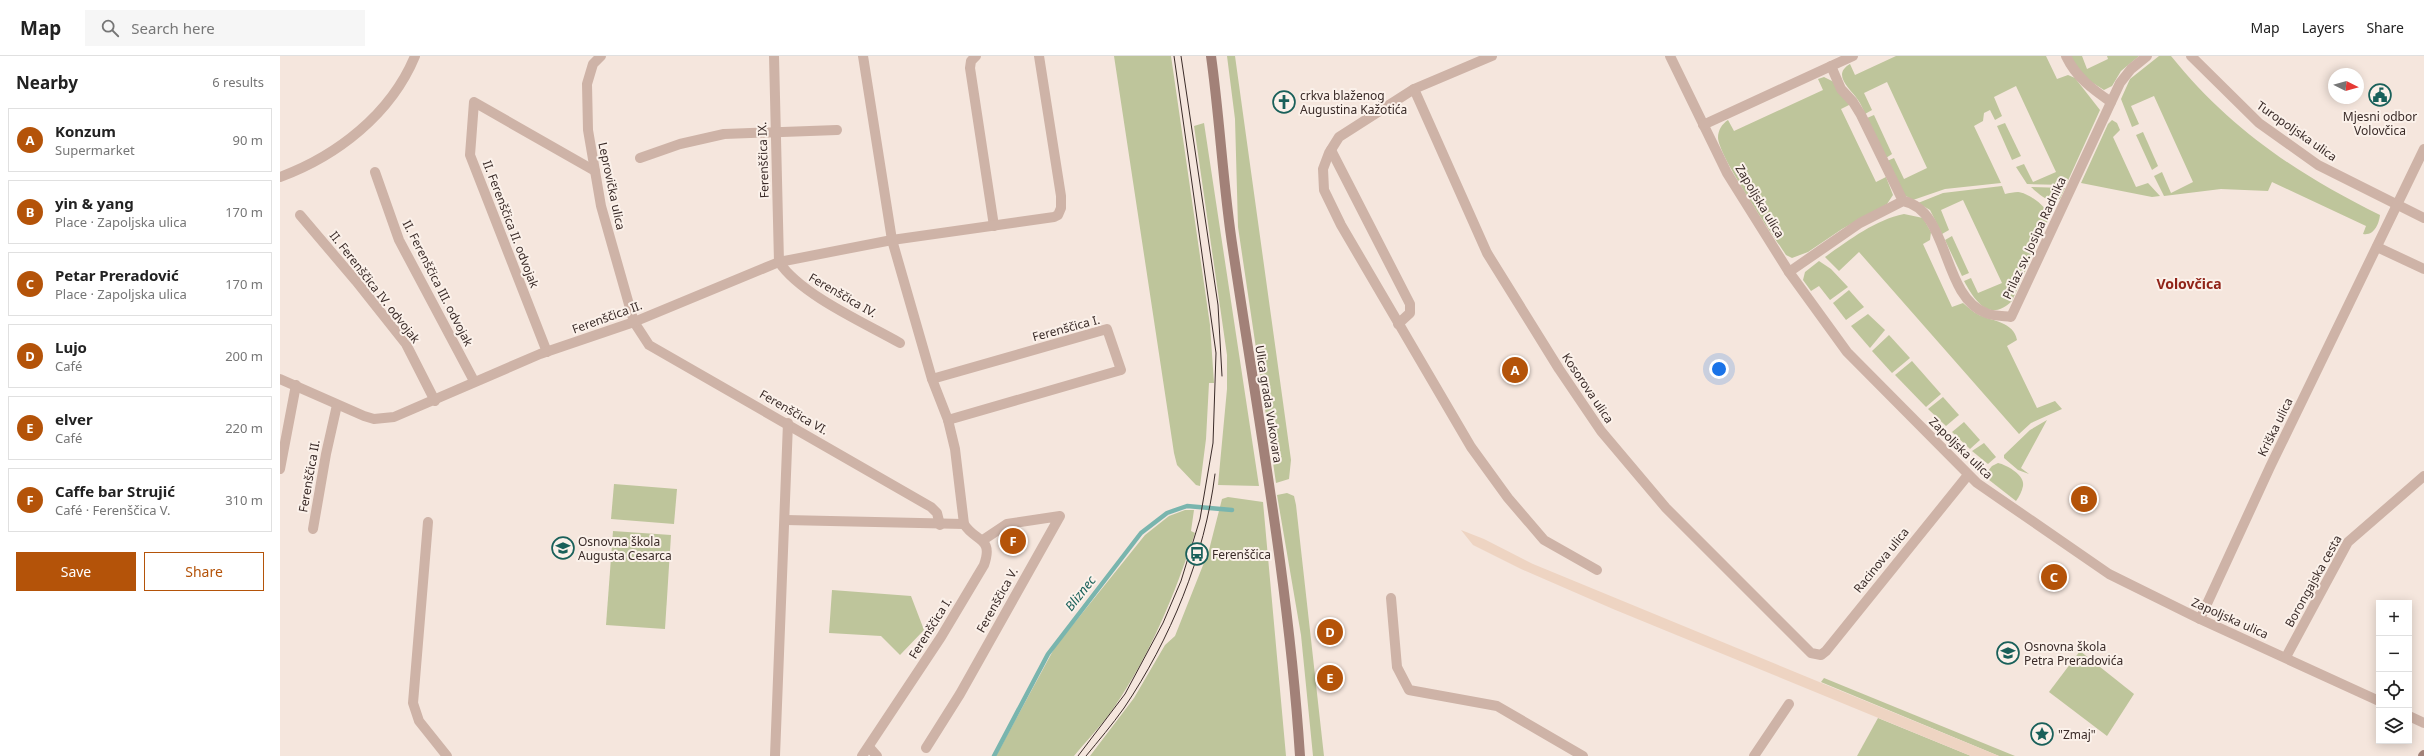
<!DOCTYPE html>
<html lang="en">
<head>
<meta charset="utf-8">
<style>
	body { margin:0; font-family:"Noto Sans",sans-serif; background:#f6f6f6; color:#222 }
	.controls { position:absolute; right:12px; bottom:12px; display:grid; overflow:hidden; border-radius:0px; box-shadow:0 2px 10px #0003 }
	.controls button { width:36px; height:36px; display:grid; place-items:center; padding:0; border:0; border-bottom:1px solid #e0e0e0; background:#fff; color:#222; font:20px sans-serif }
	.compass { position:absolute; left:2048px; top:12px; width:36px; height:36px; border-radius:50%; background:#fff; box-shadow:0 2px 10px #0003; rotate:95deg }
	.you { position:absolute; left:1439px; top:313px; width:14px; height:14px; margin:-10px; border:3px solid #fff; border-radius:50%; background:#1a73e8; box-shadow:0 0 0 6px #1a73e833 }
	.badge { display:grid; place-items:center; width:26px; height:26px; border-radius:50%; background:#b45309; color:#fff; font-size:13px; font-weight:700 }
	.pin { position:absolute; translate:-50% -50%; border:2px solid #fff; box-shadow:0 1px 4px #0006 }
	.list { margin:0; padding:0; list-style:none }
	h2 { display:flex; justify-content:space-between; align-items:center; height:52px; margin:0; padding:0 16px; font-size:17px }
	h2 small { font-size:13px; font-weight:400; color:#767676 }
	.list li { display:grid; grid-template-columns:26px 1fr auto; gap:12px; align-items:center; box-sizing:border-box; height:64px; margin:0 8px 8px; padding:0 8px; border:1px solid #e0e0e0; border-radius:0px }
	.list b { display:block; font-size:15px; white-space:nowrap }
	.list p { margin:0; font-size:13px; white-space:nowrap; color:#767676 }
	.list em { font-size:13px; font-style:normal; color:#767676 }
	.actions { display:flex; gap:8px; padding:12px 16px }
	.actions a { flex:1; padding:9px 0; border:1px solid #b45309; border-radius:0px; text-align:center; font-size:14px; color:#b45309 }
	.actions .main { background:#b45309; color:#fff }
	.icon { flex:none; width:22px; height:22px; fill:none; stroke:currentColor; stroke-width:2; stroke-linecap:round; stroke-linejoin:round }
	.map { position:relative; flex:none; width:2144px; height:700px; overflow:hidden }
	header { display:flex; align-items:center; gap:24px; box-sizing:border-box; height:56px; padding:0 20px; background:#fff; border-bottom:1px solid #e0e0e0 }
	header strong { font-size:19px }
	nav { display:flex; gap:22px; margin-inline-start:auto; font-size:14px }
	.search { width:280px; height:36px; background:#f6f6f6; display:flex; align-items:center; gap:10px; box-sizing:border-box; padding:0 14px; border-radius:0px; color:#767676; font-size:15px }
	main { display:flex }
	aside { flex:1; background:#fff }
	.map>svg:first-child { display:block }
	.green { fill:#bec59b }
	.plaza { fill:#eed4c2 }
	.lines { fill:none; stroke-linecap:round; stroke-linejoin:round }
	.stream { stroke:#79b5ae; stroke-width:4.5 }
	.street { stroke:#ceb3a7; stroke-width:10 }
	.secondary { stroke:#a28178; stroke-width:10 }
	.tram { stroke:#3a2b28; stroke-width:1 }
	.labels { text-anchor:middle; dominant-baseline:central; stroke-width:4; stroke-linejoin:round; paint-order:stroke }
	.poi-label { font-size:12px; fill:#3a2b28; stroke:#fbf1ea; text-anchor:start }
	.street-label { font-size:12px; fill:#3a2b28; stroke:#fbf1ea }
	.water-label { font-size:13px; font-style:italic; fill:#19605a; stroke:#fbf1ea }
	.quarter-label { font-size:14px; font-weight:bold; fill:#912419; stroke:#fbf1ea }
</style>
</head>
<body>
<header>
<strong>Map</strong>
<div class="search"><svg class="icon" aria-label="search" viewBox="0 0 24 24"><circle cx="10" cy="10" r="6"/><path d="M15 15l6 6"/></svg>Search here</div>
<nav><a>Map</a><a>Layers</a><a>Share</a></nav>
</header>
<main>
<aside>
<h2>Nearby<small>6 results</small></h2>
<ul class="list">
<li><span class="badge">A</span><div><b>Konzum</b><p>Supermarket</p></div><em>90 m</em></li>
<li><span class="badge">B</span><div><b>yin &amp; yang</b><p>Place · Zapoljska ulica</p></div><em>170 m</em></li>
<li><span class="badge">C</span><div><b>Petar Preradović</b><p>Place · Zapoljska ulica</p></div><em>170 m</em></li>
<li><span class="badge">D</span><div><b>Lujo</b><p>Café</p></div><em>200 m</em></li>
<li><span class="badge">E</span><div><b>elver</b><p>Café</p></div><em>220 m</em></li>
<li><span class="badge">F</span><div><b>Caffe bar Strujić</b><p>Café · Ferenščica V.</p></div><em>310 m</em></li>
</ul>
<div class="actions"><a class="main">Save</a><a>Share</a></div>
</aside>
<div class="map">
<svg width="2144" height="700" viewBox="0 0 2144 700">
	<rect width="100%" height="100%" fill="#f5e6dd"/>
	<g class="green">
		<path d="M 834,0 L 891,0 L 930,269 L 934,327 L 929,327 L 926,383 L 920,430 L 916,429 L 897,409 L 894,397 Z"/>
		<path d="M 947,0 L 955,0 L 1011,404 L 1009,423 L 996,427 L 958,171 L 955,63 Z"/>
		<path d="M 1616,0 L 1766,0 L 1777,23 L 1788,19 L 1795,22 L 1820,54 L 1786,129 L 1747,128 L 1736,111 L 1744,108 L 1753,126 L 1776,116 L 1736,30 L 1714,41 L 1722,60 L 1715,64 L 1710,54 L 1704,57 L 1703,65 L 1694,70 L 1721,127 L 1665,133 L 1633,144 L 1624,139 L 1607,105 L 1614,102 L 1624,123 L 1647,112 L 1607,26 L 1584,37 L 1592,54 L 1585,58 C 1583,53 1581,48 1578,44 C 1571,33 1551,19 1570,8 L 1575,19 Z"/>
		<path d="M 1790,0 L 1802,0 L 1807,13 L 1828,3 L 1827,0 L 1859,0 L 1841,15 L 1832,30 L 1824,34 L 1805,22 Z"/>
		<path d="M 1879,0 L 1891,0 C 1950,73 2017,118 2100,159 C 2099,168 2094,180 2083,178 L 2086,170 L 1992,126 L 1988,135 L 1941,133 L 1884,140 L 1874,120 L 1882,116 L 1891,137 L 1913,126 L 1874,40 L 1851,50 L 1859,68 L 1852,71 L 1841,43 L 1850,23 Z"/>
		<path d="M 1544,21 L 1554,26 L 1571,48 L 1561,53 L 1596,126 L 1606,121 L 1613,139 L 1607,148 L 1562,173 L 1528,196 L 1512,202 L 1506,199 C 1492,178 1440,103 1438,82 C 1438,74 1442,68 1448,64 L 1454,75 L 1543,34 L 1538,23 Z"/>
		<path d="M 1594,59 L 1612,98 L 1606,102 L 1587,62 Z"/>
		<path d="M 1832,64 L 1837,67 L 1840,74 L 1833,81 L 1856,131 L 1868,127 L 1880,140 L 1872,141 L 1801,127 L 1828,68 Z"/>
		<path d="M 924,67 L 979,430 L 938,429 L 947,333 L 947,299 L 914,70 Z"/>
		<path d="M 1725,67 L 1741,100 L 1732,104 L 1717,70 Z"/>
		<path d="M 1863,76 L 1878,110 L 1872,114 L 1856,79 Z"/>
		<path d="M 1722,130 L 1725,138 C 1729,137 1734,136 1738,136 C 1749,137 1769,152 1769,162 L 1732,245 C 1709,267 1695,245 1684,225 L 1691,222 L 1698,237 L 1722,227 L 1683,144 L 1661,154 L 1669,174 L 1662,178 L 1650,154 L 1638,147 L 1663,137 Z"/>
		<path d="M 1751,131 L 1785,132 L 1780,143 C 1770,149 1759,138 1751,131 Z"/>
		<path d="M 1624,158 L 1643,162 L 1651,176 L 1650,184 L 1643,188 L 1672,251 L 1683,247 C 1688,251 1693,256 1699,259 C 1712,265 1734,266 1737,284 L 1727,290 L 1757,352 L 1775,345 L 1782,353 L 1751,367 L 1739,378 L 1579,196 L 1559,215 L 1545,201 C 1569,184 1595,164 1624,158 Z"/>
		<path d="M 1672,180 L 1689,217 L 1682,220 L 1665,184 Z"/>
		<path d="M 1539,205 L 1551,213 L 1568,231 L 1550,244 L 1539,230 L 1531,235 L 1523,224 L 1525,216 Z"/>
		<path d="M 1569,234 L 1584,251 L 1566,264 L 1553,247 Z"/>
		<path d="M 1588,258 L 1605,274 L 1590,292 L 1571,270 Z"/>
		<path d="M 1609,279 L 1630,302 L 1612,317 L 1592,295 Z"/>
		<path d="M 1632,305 L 1661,338 L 1646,351 L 1615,319 Z"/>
		<path d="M 1663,341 L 1679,359 L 1666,370 L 1648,353 Z"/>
		<path d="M 1767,364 L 1741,412 L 1749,418 L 1738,414 L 1724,402 L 1724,399 L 1750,374 Z"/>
		<path d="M 1684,366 L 1700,384 L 1690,393 L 1672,376 Z"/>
		<path d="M 1704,387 L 1716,401 L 1708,408 L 1692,395 Z"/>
		<path d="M 1718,407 C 1727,409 1745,419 1743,430 C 1742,435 1739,441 1736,445 L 1704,420 L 1712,410 Z"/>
		<path d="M 334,428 L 397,433 L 394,468 L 331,463 Z"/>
		<path d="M 1007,437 L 1014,440 L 1016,449 L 1044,700 L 1033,700 L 1021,579 L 997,439 Z"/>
		<path d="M 948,441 L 983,446 L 1006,700 L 810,700 L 854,642 L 885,589 L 895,580 L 929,494 L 942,443 Z"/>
		<path d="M 905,454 L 914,454 L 911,475 L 915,477 C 895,538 871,597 835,650 C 823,668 807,684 794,700 L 716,700 L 775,591 L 865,479 L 889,460 Z"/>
		<path d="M 333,475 L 391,479 L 385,573 L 326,569 Z"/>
		<path d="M 552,534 L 631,540 L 644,574 L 620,599 L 601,580 L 549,577 Z"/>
		<path d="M 1800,595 L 1854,638 L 1827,680 L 1769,636 Z"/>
		<path d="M 1544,622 L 1735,700 L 1719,700 L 1541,626 Z"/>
		<path d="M 1598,662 L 1691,700 L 1577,700 Z"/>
	</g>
	<path class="plaza" d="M 1181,474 L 1204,483 L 1253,508 L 1719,700 L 1691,700 L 1333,553 L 1241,513 L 1193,489 Z"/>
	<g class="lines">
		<path class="stream" d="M 714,700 L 768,598 L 861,477 L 887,457 L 907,450 L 952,454"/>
		<g class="street">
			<path d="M 321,0 L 313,8 L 307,28 L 308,74 L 321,150 L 354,266 L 369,289 L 651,451 L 657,457 L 660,469"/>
			<path d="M 494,0 L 499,206 C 521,239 585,267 620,287"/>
			<path d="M 696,0 L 691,5 L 690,12 L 714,170"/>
			<path d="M 1212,0 L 1134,33 L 1059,81 L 1049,97 L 1043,113 L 1044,134 L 1061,169 L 1191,391 L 1228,442 L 1264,484 L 1317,514"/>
			<path d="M 1390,0 L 1447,117 L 1509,216 L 1567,296 L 1697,427 L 1829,518 L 1920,563 L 2099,645"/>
			<path d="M 1786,0 C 1796,21 1812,33 1831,46"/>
			<path d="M 1911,0 L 1979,67 L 2038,109 L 2144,162"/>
			<path d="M 1551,10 L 1561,33 L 1573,46 L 1581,59 L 1623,145"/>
			<path d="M 1134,33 L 1207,197 L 1279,313 L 1321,375 L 1386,452 L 1531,597 L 1541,599 L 1546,595 L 1688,419"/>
			<path d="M 1423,69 L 1573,0"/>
			<path d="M 1051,94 L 1130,248 L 1130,257 L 1118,268"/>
			<path d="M 360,102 L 400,88 L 444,78 L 557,74"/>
			<path d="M 95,116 L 119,184 L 194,325"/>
			<path d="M 0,121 C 57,100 111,58 135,0"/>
			<path d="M 20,159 L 76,225 L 126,288 L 155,345"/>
			<path d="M 2097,191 L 2144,213"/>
			<path d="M 1509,216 L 1580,167 L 1623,145 C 1670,154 1661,240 1706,257 C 1713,260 1723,260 1731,261 L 1840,27 L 1851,13 L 1867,0"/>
			<path d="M 267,296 L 190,99 L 194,46 L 315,115"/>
			<path d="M 0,323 L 84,360 L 94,363 L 114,361 L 260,298 L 354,266 L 499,206 L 612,184 L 774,161 L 778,159 L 781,152 L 781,140 L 759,0"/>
			<path d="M 652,323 L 827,273 L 841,314 L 668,364"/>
			<path d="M 0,413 L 16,329"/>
			<path d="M 506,464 L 684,468"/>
			<path d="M 148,466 L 133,647 L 139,665 L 167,700"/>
			<path d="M 33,473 L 46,398 L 57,349"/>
			<path d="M 1111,542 L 1117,611 L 1129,634 L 1217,650 L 1303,700"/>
			<path d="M 1920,563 L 1990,411 L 2144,93"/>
			<path d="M 2006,601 L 2068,486 L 2144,420"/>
			<path d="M 2129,660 L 2144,667"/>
			<path d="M 589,691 L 597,700"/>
			<path d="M 646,692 L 680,638 L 780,460 L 727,468 L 703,484"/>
			<path d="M 495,700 L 508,367"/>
			<path d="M 582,700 L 661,581 L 704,509 C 714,481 695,486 684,468 L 675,393 L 668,364 L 652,323 L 612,184 L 583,0"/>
			<path d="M 1474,700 L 1509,648"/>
		</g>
		<g class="secondary">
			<path d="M 931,0 C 940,64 943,130 953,194 C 978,362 1009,530 1020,700"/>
			<path d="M 2143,700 L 2144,699"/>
		</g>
		<g class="tram">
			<path d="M 901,0 L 938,249 L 942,320"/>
			<path d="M 798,700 L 845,638 L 883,567 L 901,525 L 920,463 L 933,387 L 936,297 L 894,0"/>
			<path d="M 806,700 C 819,684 832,669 844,652 C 890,584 925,500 935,418"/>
		</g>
	</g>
	<defs>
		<g id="civic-ring" transform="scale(1.15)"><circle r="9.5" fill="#fbf1ea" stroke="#19605a" stroke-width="1.5"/><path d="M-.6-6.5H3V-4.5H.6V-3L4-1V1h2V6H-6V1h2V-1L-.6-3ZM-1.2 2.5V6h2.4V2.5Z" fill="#19605a"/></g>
		<g id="church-ring" transform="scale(1.15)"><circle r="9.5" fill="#fbf1ea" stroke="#19605a" stroke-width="1.5"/><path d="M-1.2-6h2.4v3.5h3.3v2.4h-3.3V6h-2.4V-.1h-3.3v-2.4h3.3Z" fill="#19605a"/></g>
		<g id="school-ring" transform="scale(1.15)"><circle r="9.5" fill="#fbf1ea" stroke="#19605a" stroke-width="1.5"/><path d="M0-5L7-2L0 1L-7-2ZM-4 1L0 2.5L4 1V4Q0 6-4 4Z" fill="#19605a"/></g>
		<g id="bus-ring" transform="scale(1.15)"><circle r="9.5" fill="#fbf1ea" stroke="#19605a" stroke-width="1.5"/><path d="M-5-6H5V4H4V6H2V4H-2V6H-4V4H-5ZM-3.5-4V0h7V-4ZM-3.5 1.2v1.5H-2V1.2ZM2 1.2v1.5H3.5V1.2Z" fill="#19605a"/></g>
		<g id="sight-ring" transform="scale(1.15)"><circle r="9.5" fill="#fbf1ea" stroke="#19605a" stroke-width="1.5"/><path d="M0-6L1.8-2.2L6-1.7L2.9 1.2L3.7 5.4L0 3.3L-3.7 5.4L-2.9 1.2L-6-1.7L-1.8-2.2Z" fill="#19605a"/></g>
	</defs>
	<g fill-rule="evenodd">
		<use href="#civic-ring" x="2100" y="39"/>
		<use href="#church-ring" x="1004" y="46"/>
		<use href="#school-ring" x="283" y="492"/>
		<use href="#bus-ring" x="917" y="498"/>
		<use href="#school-ring" x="1728" y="597"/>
		<use href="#sight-ring" x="1762" y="678"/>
	</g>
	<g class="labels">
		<g class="poi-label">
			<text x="1020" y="39">crkva blaženog<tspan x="1020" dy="14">Augustina Kažotića</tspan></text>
			<text x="2100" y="60" text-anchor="middle">Mjesni odbor<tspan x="2100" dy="14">Volovčica</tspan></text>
			<text x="298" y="485">Osnovna škola<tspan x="298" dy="14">Augusta Cesarca</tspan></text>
			<text x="932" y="498">Ferenščica</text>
			<text x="1744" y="590">Osnovna škola<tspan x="1744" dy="14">Petra Preradovića</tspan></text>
			<text x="1778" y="678">"Zmaj"</text>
		</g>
		<g class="street-label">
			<text transform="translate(2017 75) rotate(35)">Turopoljska ulica</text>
			<text transform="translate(483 104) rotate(-92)">Ferenščica IX.</text>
			<text transform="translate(332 130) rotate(78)">Leprovička ulica</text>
			<text transform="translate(1480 145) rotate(59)">Zapoljska ulica</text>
			<text transform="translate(231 168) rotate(69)">II. Ferenščica II. odvojak</text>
			<text transform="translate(1754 182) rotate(-65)">Prilaz sv. Josipa Radnika</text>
			<text transform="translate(158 227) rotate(63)">II. Ferenščica III. odvojak</text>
			<text transform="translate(95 231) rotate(52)">II. Ferenščica IV. odvojak</text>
			<text transform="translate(563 239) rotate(30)">Ferenščica IV.</text>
			<text transform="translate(327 261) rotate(-20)">Ferenščica II.</text>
			<text transform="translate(786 272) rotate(-15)">Ferenščica I.</text>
			<text transform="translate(1308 332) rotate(56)">Kosorova ulica</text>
			<text transform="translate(989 348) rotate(81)">Ulica grada Vukovara</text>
			<text transform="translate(514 356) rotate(30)">Ferenščica VI.</text>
			<text transform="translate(1995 371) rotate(-64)">Kriška ulica</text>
			<text transform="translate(1681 392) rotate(44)">Zapoljska ulica</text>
			<text transform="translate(29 420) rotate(-80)">Ferenščica II.</text>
			<text transform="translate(1601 504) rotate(-51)">Racinova ulica</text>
			<text transform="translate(2033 525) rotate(-61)">Borongajska cesta</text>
			<text transform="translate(717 544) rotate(-61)">Ferenščica V.</text>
			<text transform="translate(1950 562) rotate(24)">Zapoljska ulica</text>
			<text transform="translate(650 572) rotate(-58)">Ferenščica I.</text>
		</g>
		<g class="water-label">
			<text transform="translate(800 537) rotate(-52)">Bliznec</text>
		</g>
		<g class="quarter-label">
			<text x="1909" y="227">Volovčica</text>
		</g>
	</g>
</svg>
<div class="controls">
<button>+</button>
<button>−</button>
<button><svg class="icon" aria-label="locate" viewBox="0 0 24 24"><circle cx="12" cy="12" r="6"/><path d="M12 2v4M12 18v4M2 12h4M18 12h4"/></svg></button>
<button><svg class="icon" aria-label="layers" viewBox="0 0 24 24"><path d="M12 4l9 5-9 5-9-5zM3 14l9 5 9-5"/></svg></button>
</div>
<svg class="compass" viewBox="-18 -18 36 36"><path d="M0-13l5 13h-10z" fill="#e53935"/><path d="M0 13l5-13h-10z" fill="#767676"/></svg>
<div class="you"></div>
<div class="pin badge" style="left:1235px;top:314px">A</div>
<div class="pin badge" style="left:1804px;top:443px">B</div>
<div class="pin badge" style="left:1774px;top:521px">C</div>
<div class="pin badge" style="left:1050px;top:576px">D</div>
<div class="pin badge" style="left:1050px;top:622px">E</div>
<div class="pin badge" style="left:733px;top:485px">F</div>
</div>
</main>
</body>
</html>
